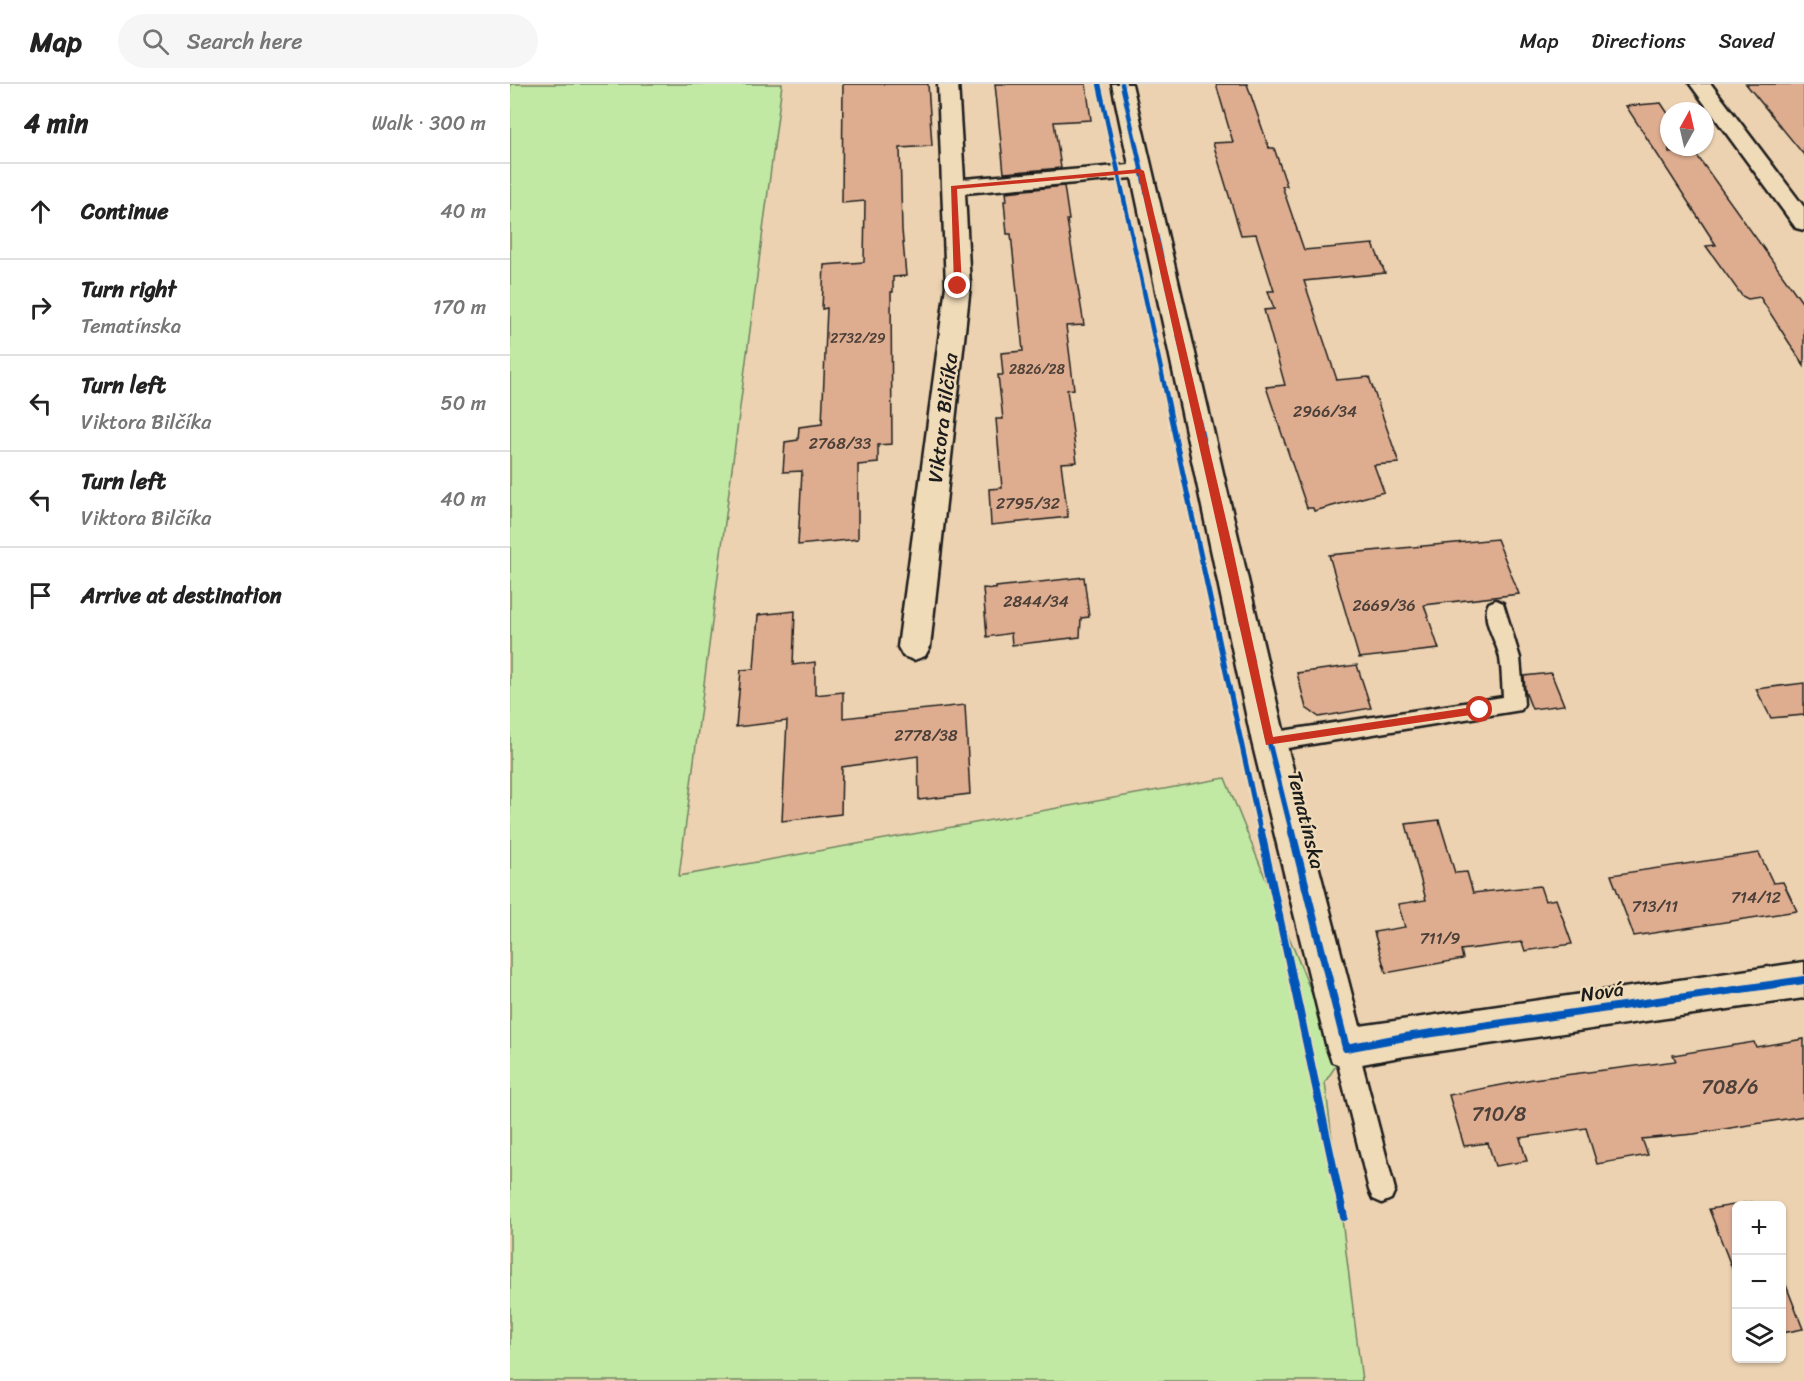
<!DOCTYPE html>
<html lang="en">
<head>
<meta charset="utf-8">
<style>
	body { margin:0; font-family:Sriracha,sans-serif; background:#f6f6f6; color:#222 }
	.controls { position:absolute; right:18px; bottom:18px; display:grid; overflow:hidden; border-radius:9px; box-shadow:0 2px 4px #0004 }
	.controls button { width:54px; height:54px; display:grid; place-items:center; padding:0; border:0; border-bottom:2px solid #e0e0e0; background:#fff; color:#222; font:30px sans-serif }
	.compass { position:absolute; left:1150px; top:18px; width:54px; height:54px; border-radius:50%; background:#fff; box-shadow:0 2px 4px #0004; rotate:8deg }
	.stop { position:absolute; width:18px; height:18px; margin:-14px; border:4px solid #c8321e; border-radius:50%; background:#fff }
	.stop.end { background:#c8321e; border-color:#fff; box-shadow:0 2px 6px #0008 }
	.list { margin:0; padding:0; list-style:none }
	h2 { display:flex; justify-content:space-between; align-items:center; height:78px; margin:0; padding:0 24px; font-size:26px }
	h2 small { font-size:20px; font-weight:400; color:#767676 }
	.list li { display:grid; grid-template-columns:39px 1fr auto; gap:18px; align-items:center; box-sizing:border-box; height:96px; padding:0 24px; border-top:2px solid #e0e0e0 }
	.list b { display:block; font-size:22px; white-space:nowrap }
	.list p { margin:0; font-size:20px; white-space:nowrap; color:#767676 }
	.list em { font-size:20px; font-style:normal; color:#767676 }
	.icon { flex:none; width:33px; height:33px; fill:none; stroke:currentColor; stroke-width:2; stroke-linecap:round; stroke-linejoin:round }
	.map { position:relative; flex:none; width:1294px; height:1297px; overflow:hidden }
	header { display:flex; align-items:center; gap:36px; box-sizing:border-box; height:84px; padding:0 30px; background:#fff; border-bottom:2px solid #e0e0e0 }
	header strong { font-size:28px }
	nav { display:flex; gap:33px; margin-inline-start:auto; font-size:21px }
	.search { width:420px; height:54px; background:#f6f6f6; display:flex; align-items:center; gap:15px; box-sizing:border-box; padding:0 21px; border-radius:33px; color:#767676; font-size:22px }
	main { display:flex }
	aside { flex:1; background:#fff }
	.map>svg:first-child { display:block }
	.green { fill:#c2e9a3; stroke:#6f8260; stroke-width:1.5 }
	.building { fill:#dead90; stroke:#1c1c1c; stroke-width:1.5 }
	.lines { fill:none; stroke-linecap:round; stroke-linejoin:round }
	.service-casing { stroke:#1c1c1c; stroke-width:5 }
	.minor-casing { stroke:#1c1c1c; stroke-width:5 }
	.service { fill:#f0dbb9; fill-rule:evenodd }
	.minor { fill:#f0dbb9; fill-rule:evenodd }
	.cycleway-far2-casing { stroke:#f0dbb9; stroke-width:8 }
	.cycleway-far1-casing { stroke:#f0dbb9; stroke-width:9 }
	.cycleway-casing { stroke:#f0dbb9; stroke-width:11 }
	.cycleway-far2 { stroke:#0057b8; stroke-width:4.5 }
	.cycleway-far1 { stroke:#0057b8; stroke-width:5 }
	.cycleway { stroke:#0057b8; stroke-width:8 }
	.route { fill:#c8321e }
	.labels { text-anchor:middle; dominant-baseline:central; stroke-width:4.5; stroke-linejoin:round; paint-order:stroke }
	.far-number-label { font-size:14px; fill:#4c4039 }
	.number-label { font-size:16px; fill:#4c4039 }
	.street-label { font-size:20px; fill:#1c1c1c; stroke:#f0dbb9 }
	.near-number-label { font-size:20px; fill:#4c4039 }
</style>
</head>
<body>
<header>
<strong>Map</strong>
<div class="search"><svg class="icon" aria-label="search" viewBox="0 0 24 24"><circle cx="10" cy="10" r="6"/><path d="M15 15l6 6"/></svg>Search here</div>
<nav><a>Map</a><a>Directions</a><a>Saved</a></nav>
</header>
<main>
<aside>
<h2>4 min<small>Walk · 300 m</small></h2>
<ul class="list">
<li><svg class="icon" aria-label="ahead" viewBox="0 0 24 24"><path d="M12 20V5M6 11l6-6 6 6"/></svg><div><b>Continue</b></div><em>40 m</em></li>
<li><svg class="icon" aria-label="right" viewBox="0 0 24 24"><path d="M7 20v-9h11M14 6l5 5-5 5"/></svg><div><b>Turn right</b><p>Tematínska</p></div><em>170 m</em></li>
<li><svg class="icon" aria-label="left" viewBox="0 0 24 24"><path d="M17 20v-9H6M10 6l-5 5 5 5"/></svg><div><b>Turn left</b><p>Viktora Bilčíka</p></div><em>50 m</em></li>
<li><svg class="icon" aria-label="left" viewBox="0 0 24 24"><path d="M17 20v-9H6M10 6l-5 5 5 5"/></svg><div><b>Turn left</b><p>Viktora Bilčíka</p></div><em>40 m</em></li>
<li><svg class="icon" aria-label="arrive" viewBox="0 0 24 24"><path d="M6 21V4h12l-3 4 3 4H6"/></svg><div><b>Arrive at destination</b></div></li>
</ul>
</aside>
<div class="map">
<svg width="1294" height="1297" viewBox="0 0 1294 1297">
	<rect width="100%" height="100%" fill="#ecd2b1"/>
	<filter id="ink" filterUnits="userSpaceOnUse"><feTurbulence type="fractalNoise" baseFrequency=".0167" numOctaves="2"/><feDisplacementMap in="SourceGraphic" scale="12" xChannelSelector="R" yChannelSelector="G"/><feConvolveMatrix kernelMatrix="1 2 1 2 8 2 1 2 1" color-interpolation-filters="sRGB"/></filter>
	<g filter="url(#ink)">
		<path class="green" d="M 0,0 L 272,0 L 169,792 L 715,694 L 829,977 L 815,998 L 852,1297 L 0,1297 Z"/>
		<g class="building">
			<path d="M 333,0 L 418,0 L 422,62 L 390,64 L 392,146 L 396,192 L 383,193 L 383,208 L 381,208 L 382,360 L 368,361 L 368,379 L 348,381 L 348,455 L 288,461 L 292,387 L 273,388 L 275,358 L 288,356 L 289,343 L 312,340 L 317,224 L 312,225 L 314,181 L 354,178 L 355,117 L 332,119 Z"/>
			<path d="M 485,0 L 576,0 L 581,36 L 544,38 L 551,84 L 494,89 Z"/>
			<path d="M 706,0 L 737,0 L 759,64 L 764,64 L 777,102 L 772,102 L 794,166 L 863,160 L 875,189 L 794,197 L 827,296 L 859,293 L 889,379 L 864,381 L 874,408 L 804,427 L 803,424 L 797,424 L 756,303 L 775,301 L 754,226 L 764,225 L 758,207 L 764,207 L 746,150 L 731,151 L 703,59 L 723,58 Z"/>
			<path d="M 1236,0 L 1294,0 L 1294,71 Z"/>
			<path d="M 1151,19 L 1159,31 L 1159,68 L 1183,66 L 1294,221 L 1294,282 L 1250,213 L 1238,215 L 1232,212 L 1196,162 L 1206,161 L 1116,22 Z"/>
			<path d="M 554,102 L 559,136 L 557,136 L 574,241 L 556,242 L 564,305 L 557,306 L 567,378 L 551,379 L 558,433 L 481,441 L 479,405 L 492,404 L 486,335 L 493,335 L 488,291 L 493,291 L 491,269 L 513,267 L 501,150 L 497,150 L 494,117 L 497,117 L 496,108 Z"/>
			<path d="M 987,455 L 1009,510 L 914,521 L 929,565 L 849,574 L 819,471 Z"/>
			<path d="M 574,493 L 579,533 L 571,534 L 570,553 L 502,561 L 501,549 L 477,553 L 473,504 L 486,505 L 486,503 Z"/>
			<path d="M 285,527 L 283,581 L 305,578 L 305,611 L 333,608 L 333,634 L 455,621 L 460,710 L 409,716 L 408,672 L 332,683 L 331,730 L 272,737 L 277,637 L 226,643 L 231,586 L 244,585 L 248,531 Z"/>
			<path d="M 847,581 L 861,624 L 809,633 L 796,624 L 787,589 Z"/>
			<path d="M 1041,589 L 1054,621 L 1022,625 L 1015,607 L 1014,592 Z"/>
			<path d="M 1294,599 L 1294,631 L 1261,634 L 1246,605 Z"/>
			<path d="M 929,736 L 945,789 L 957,788 L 963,809 L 1030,802 L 1035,817 L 1046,815 L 1062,860 L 1015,867 L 1012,858 L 951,866 L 953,875 L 876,889 L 864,848 L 895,843 L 888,820 L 916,816 L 896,740 Z"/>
			<path d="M 1249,769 L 1263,799 L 1273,798 L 1287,827 L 1124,852 L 1101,791 Z"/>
			<path d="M 1294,955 L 1294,1032 L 1184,1050 L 1132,1055 L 1138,1071 L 1087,1080 L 1076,1044 L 1010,1054 L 1017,1077 L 985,1082 L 978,1059 L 954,1062 L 939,1011 L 1023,995 L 1166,977 L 1163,971 L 1244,958 L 1246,963 Z"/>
			<path d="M 1242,1118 L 1243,1122 L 1227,1122 L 1227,1197 L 1199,1125 Z"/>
			<path d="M 1272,1191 L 1293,1245 L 1272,1249 Z"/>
		</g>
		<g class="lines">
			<g class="service-casing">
				<g id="service">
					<path d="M 986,516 L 993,519 L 1010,574 L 1014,620 L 1011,626 L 759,667 L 752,664 L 748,658 L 752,652 L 759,649 L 993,613 C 992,600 992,587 990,574 C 987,557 970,535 979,519 Z"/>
					<path d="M 836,952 L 845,955 L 848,964 L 885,1106 L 881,1115 L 872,1119 L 863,1115 L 859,1106 L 824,964 L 827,955 Z"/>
				</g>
			</g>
			<g class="minor-casing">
				<g id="minor">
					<path d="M 428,0 L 448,0 L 454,95 L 619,81 L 602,0 L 622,0 L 776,658 L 850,942 L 1294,878 L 1294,914 L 895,972 L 836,983 L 822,978 L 817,964 L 742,658 L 622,94 L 455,109 L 460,202 L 420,563 L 415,572 L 404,576 L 393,572 L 388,563 L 436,202 Z"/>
					<path d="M 1180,0 L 1201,0 L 1294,123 L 1294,146 L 1286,144 Z"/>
				</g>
			</g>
			<use href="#service" class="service"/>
			<use href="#minor" class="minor"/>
			<g class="cycleway-far2-casing">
				<g id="cycleway-far2">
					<path d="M 589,0 L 660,327"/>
					<path d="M 612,0 L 686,327"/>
				</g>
			</g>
			<g class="cycleway-far1-casing">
				<g id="cycleway-far1">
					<path d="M 659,325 L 751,750"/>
					<path d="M 686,325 L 759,658 L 782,750"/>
				</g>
			</g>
			<g class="cycleway-casing">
				<g id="cycleway">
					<path d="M 751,748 L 834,1133"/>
					<path d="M 782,748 L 836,964 L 895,953 L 1294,896"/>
				</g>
			</g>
			<use href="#cycleway-far2" class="cycleway-far2"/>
			<use href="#cycleway-far1" class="cycleway-far1"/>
			<use href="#cycleway" class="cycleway"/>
		</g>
	</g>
	<path class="route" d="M 630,85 L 634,87 L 722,461 L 763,653 L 970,622 L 974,624 L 974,629 L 756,661 L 628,89 L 447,105 L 452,202 L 448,204 L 444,202 L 441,102 Z"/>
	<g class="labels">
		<g class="far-number-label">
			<text x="348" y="254">2732/29</text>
			<text x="527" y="285">2826/28</text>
		</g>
		<g class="number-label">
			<text x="815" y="327">2966/34</text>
			<text x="330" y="359">2768/33</text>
			<text x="518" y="419">2795/32</text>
			<text x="526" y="517">2844/34</text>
			<text x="874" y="521">2669/36</text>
			<text x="416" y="651">2778/38</text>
			<text x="1246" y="813">714/12</text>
			<text x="1145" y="822">713/11</text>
			<text x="930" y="854">711/9</text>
		</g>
		<g class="street-label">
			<text transform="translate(433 334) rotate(-83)">Viktora Bilčíka</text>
			<text transform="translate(796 736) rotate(76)">Tematínska</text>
			<text transform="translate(1092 908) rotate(-8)">Nová</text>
		</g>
		<g class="near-number-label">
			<text x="1220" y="1003">708/6</text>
			<text x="989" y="1030">710/8</text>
		</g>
	</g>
</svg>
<div class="controls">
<button>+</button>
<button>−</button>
<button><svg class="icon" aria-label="layers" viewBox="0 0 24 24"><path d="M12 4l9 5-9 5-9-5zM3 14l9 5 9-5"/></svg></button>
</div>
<svg class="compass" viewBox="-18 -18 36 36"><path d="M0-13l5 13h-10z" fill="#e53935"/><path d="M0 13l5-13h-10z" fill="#767676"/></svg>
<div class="stop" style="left:970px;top:626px"></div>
<div class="stop end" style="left:448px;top:202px"></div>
</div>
</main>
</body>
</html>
